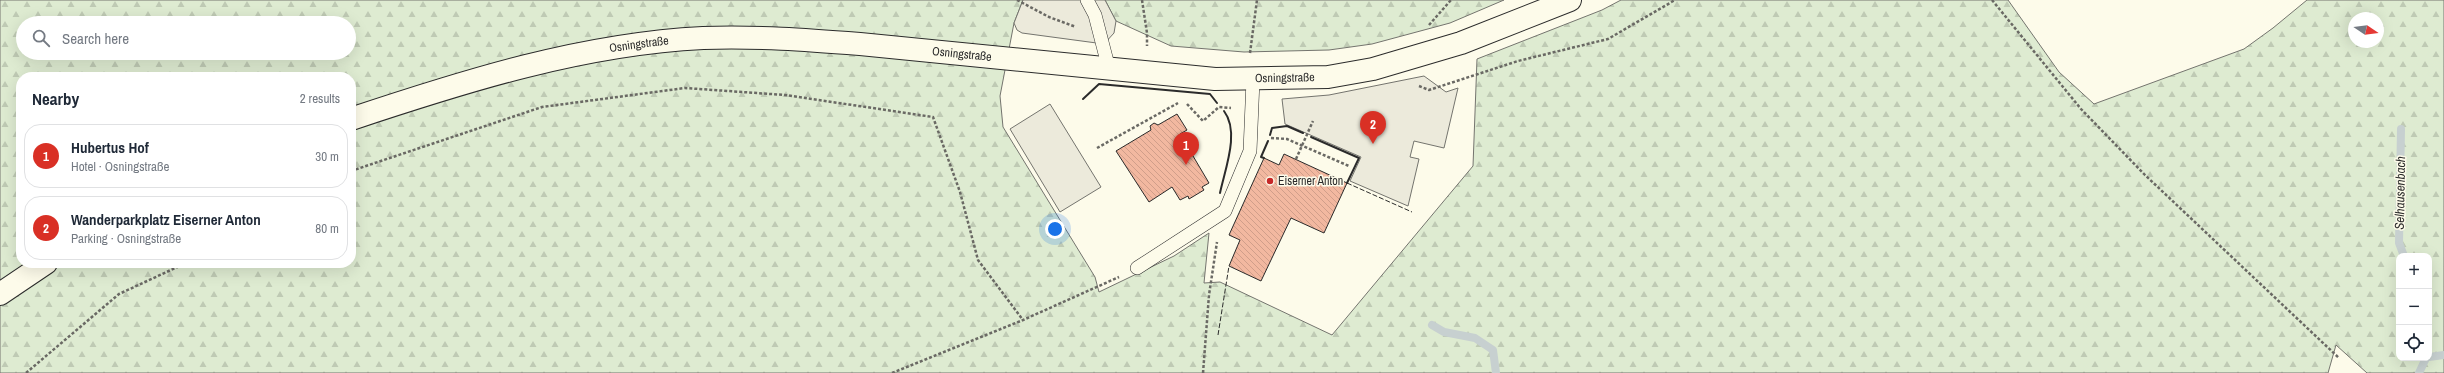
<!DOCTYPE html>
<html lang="en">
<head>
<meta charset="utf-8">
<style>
	body { margin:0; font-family:"Archivo Narrow",sans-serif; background:#f6f6f7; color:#1f2937 }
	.controls { position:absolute; right:12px; bottom:12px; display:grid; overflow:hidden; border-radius:8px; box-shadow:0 4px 16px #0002 }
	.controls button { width:36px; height:36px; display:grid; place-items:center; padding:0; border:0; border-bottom:1px solid #e0e1e3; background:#fff; color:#1f2937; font:20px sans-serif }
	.compass { position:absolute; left:2348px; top:12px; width:36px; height:36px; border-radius:50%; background:#fff; box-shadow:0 4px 16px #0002; rotate:103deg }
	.you { position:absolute; left:1055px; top:229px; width:14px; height:14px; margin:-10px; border:3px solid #fff; border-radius:50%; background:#1a73e8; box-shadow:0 0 0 6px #1a73e833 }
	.badge { display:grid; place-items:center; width:26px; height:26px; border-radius:50%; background:#d93025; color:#fff; font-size:13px; font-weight:700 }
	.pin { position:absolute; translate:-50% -33px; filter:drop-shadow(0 1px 2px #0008) }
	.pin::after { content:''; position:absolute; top:21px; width:14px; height:12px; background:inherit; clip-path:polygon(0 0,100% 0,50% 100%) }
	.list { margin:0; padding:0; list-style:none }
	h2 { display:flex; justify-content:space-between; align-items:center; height:52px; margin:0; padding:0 16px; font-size:17px }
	h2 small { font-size:13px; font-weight:400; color:#747a83 }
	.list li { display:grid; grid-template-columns:26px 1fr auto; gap:12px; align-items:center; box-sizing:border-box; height:64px; margin:0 8px 8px; padding:0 8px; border:1px solid #e0e1e3; border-radius:16px }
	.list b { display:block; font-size:15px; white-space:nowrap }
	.list p { margin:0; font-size:13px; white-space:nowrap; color:#747a83 }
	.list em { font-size:13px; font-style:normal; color:#747a83 }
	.icon { flex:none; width:22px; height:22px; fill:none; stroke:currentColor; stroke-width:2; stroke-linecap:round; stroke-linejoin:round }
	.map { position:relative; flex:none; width:2444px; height:373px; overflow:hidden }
	.search { position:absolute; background:#fff; box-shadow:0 4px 16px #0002; left:16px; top:16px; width:340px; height:44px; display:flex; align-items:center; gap:10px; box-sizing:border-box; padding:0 14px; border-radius:22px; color:#747a83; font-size:15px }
	.panel { position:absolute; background:#fff; box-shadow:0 4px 16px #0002; left:16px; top:72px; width:340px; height:196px; border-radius:16px }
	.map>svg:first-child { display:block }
	.forest { fill:url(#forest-firs); stroke:#74746e; fill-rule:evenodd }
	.parking { fill:#eceadb; stroke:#74746e }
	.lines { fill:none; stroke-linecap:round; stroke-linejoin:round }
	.stream { stroke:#c7d0d0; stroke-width:8 }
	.building { fill:url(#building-back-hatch); stroke:#2b2b2b }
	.lane-casing { stroke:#2b2b2b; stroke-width:14 }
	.secondary-casing { stroke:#2b2b2b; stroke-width:24 }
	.path { stroke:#6a6964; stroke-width:2.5; stroke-dasharray:3 2; stroke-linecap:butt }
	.lane { stroke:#fdfbea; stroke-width:13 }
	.secondary { stroke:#fdfbea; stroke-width:22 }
	.fence { stroke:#2b2b2b; stroke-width:1; stroke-dasharray:5 2; stroke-linecap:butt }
	.wall { stroke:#2b2b2b; stroke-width:2 }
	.poi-dot { fill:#c62828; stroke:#fdfbea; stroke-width:1.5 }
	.labels { text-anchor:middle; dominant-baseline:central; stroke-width:3; stroke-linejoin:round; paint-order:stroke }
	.street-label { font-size:12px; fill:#2b2b2b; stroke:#fdfbea }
	.poi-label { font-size:12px; fill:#2b2b2b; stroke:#fdfbea; text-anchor:start }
	.water-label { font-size:13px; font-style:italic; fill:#2b2b2b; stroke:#fdfbea }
</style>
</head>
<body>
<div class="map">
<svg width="2444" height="373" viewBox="0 0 2444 373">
	<defs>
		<pattern id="forest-firs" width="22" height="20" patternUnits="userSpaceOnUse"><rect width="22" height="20" fill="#deebd1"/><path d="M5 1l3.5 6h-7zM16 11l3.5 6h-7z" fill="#bfcab4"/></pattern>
		<pattern id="building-back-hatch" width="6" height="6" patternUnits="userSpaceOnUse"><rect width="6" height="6" fill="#f2b8a0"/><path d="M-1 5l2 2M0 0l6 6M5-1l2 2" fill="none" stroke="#d09e8a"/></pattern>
	</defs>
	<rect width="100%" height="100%" fill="#fdfbea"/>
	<g class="forest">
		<path d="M 0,0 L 1023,0 L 1014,23 L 1000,96 L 1003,127 L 1095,277 L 1099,292 L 1174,256 L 1209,233 L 1204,283 L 1220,282 L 1332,335 L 1473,166 L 1477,59 L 1602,10 L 1621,0 L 2008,0 L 2059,72 L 2094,104 L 2244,49 L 2273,28 L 2307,0 L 2444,0 L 2444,373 L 2367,373 L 2336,345 L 2328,373 L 0,373 ZM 2354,18 L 2378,18 L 2378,42 L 2354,42 ZM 23,23 L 349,23 L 349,53 L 23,53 ZM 21,77 L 351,77 L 351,263 L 21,263 ZM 2399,256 L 2429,256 L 2429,358 L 2399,358 Z"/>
		<path d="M 1105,0 L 1504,0 L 1450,23 L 1372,44 L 1329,50 L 1244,52 L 1171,46 L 1116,21 Z"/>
	</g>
	<g class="parking">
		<path d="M 1023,0 L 1105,0 L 1116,21 L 1114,33 L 1104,44 L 1022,33 L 1017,30 L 1014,23 Z"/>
		<path d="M 1424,76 L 1446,92 L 1458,88 L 1444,148 L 1414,141 L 1410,157 L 1419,159 L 1408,206 L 1350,181 L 1361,157 L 1285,124 L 1282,99 L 1329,95 Z"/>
		<path d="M 1050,104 L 1101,187 L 1060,212 L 1010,129 Z"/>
	</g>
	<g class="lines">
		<g class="stream">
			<path d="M 2401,129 L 2399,243 L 2404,256"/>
			<path d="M 1432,325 L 1444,332 L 1475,338 L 1493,350 L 1496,373"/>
			<path d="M 2429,357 L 2444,355"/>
			<path d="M 2419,373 L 2426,358"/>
		</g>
	</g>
	<g class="building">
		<path d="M 1177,114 L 1187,130 L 1180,134 L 1209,183 L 1202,187 L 1204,190 L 1189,199 L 1188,196 L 1180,200 L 1172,187 L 1149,202 L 1116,151 L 1151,130 L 1150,126 L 1154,123 L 1158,125 Z"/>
		<path d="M 1284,154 L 1347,183 L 1324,233 L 1291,218 L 1261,281 L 1229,266 L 1240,240 L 1229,235 L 1264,158 L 1279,165 Z"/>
	</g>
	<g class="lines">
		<g class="lane-casing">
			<g id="lane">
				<path d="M 1087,0 L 1095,15 L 1109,69"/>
				<path d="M 1137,268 L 1225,211 L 1250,151 L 1253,80"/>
			</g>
		</g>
		<g class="secondary-casing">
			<g id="secondary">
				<path id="s1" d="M 351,119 C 465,81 582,44 703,38 C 755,36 808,40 860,44 L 1215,79 L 1328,77 L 1373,69 L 1461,43 L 1570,0"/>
				<path d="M 0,294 L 46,263"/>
			</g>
		</g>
		<g class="path">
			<path d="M 1017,0 L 1049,17 L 1076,27"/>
			<path d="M 1142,0 L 1147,33 L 1147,46"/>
			<path d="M 1992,0 L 2081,109 L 2145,175 L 2339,358"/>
			<path d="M 1429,25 L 1451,0"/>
			<path d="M 1250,53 L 1257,0"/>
			<path d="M 1419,86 L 1429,90 L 1518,61 L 1608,39 L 1675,0"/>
			<path d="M 1187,104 L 1203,121 L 1219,107 L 1231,108"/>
			<path d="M 1271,138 L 1287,139 L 1349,166"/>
			<path d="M 1097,148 L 1178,103"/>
			<path d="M 1296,159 L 1313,121"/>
			<path d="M 351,171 L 542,107 L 685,88 L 785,95 L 933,117 L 960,192 L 978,260 L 1023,320"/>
			<path d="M 26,373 L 119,294 L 186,263"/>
			<path d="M 892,373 L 1023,320 L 1119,277"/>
			<path d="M 1203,373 L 1209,295 L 1217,242"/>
		</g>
		<use href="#lane" class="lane"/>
		<use href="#secondary" class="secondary"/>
		<g class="fence">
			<path d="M 1347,183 L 1412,212"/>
			<path d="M 1218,335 L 1229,266"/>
		</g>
		<g class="wall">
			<path d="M 1083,99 L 1099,84 L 1210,94 L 1217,103"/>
			<path d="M 1270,135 L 1272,128 L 1287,126 L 1303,133"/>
			<path d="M 1311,137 L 1359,158 L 1347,183"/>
			<path d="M 1264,158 L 1261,157 L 1268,141"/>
			<path d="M 1220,193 C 1225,169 1240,132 1224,111"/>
		</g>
	</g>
	<circle class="poi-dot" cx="1270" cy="181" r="4"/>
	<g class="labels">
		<g class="street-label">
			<text stroke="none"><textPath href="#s1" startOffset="298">Osningstraße</textPath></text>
			<text stroke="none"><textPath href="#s1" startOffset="622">Osningstraße</textPath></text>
			<text stroke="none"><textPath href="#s1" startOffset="946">Osningstraße</textPath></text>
		</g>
		<g class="poi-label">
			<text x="1278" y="181">Eiserner Anton</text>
		</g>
		<g class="water-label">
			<text transform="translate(2400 193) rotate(-89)">Selhausenbach</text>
		</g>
	</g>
</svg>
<div class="controls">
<button>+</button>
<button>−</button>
<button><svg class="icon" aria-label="locate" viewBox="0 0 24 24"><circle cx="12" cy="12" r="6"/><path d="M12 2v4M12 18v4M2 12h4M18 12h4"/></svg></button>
</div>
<svg class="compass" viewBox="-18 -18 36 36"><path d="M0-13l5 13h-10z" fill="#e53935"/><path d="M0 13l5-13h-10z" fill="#747a83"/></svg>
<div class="you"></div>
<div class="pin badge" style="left:1186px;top:165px">1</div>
<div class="pin badge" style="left:1373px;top:144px">2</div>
<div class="search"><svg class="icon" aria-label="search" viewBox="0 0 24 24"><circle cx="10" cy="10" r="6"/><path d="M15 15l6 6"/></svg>Search here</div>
<section class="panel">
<h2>Nearby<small>2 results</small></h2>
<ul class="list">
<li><span class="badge">1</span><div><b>Hubertus Hof</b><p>Hotel · Osningstraße</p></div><em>30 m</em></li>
<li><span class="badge">2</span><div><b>Wanderparkplatz Eiserner Anton</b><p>Parking · Osningstraße</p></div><em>80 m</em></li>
</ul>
</section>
</div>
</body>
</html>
